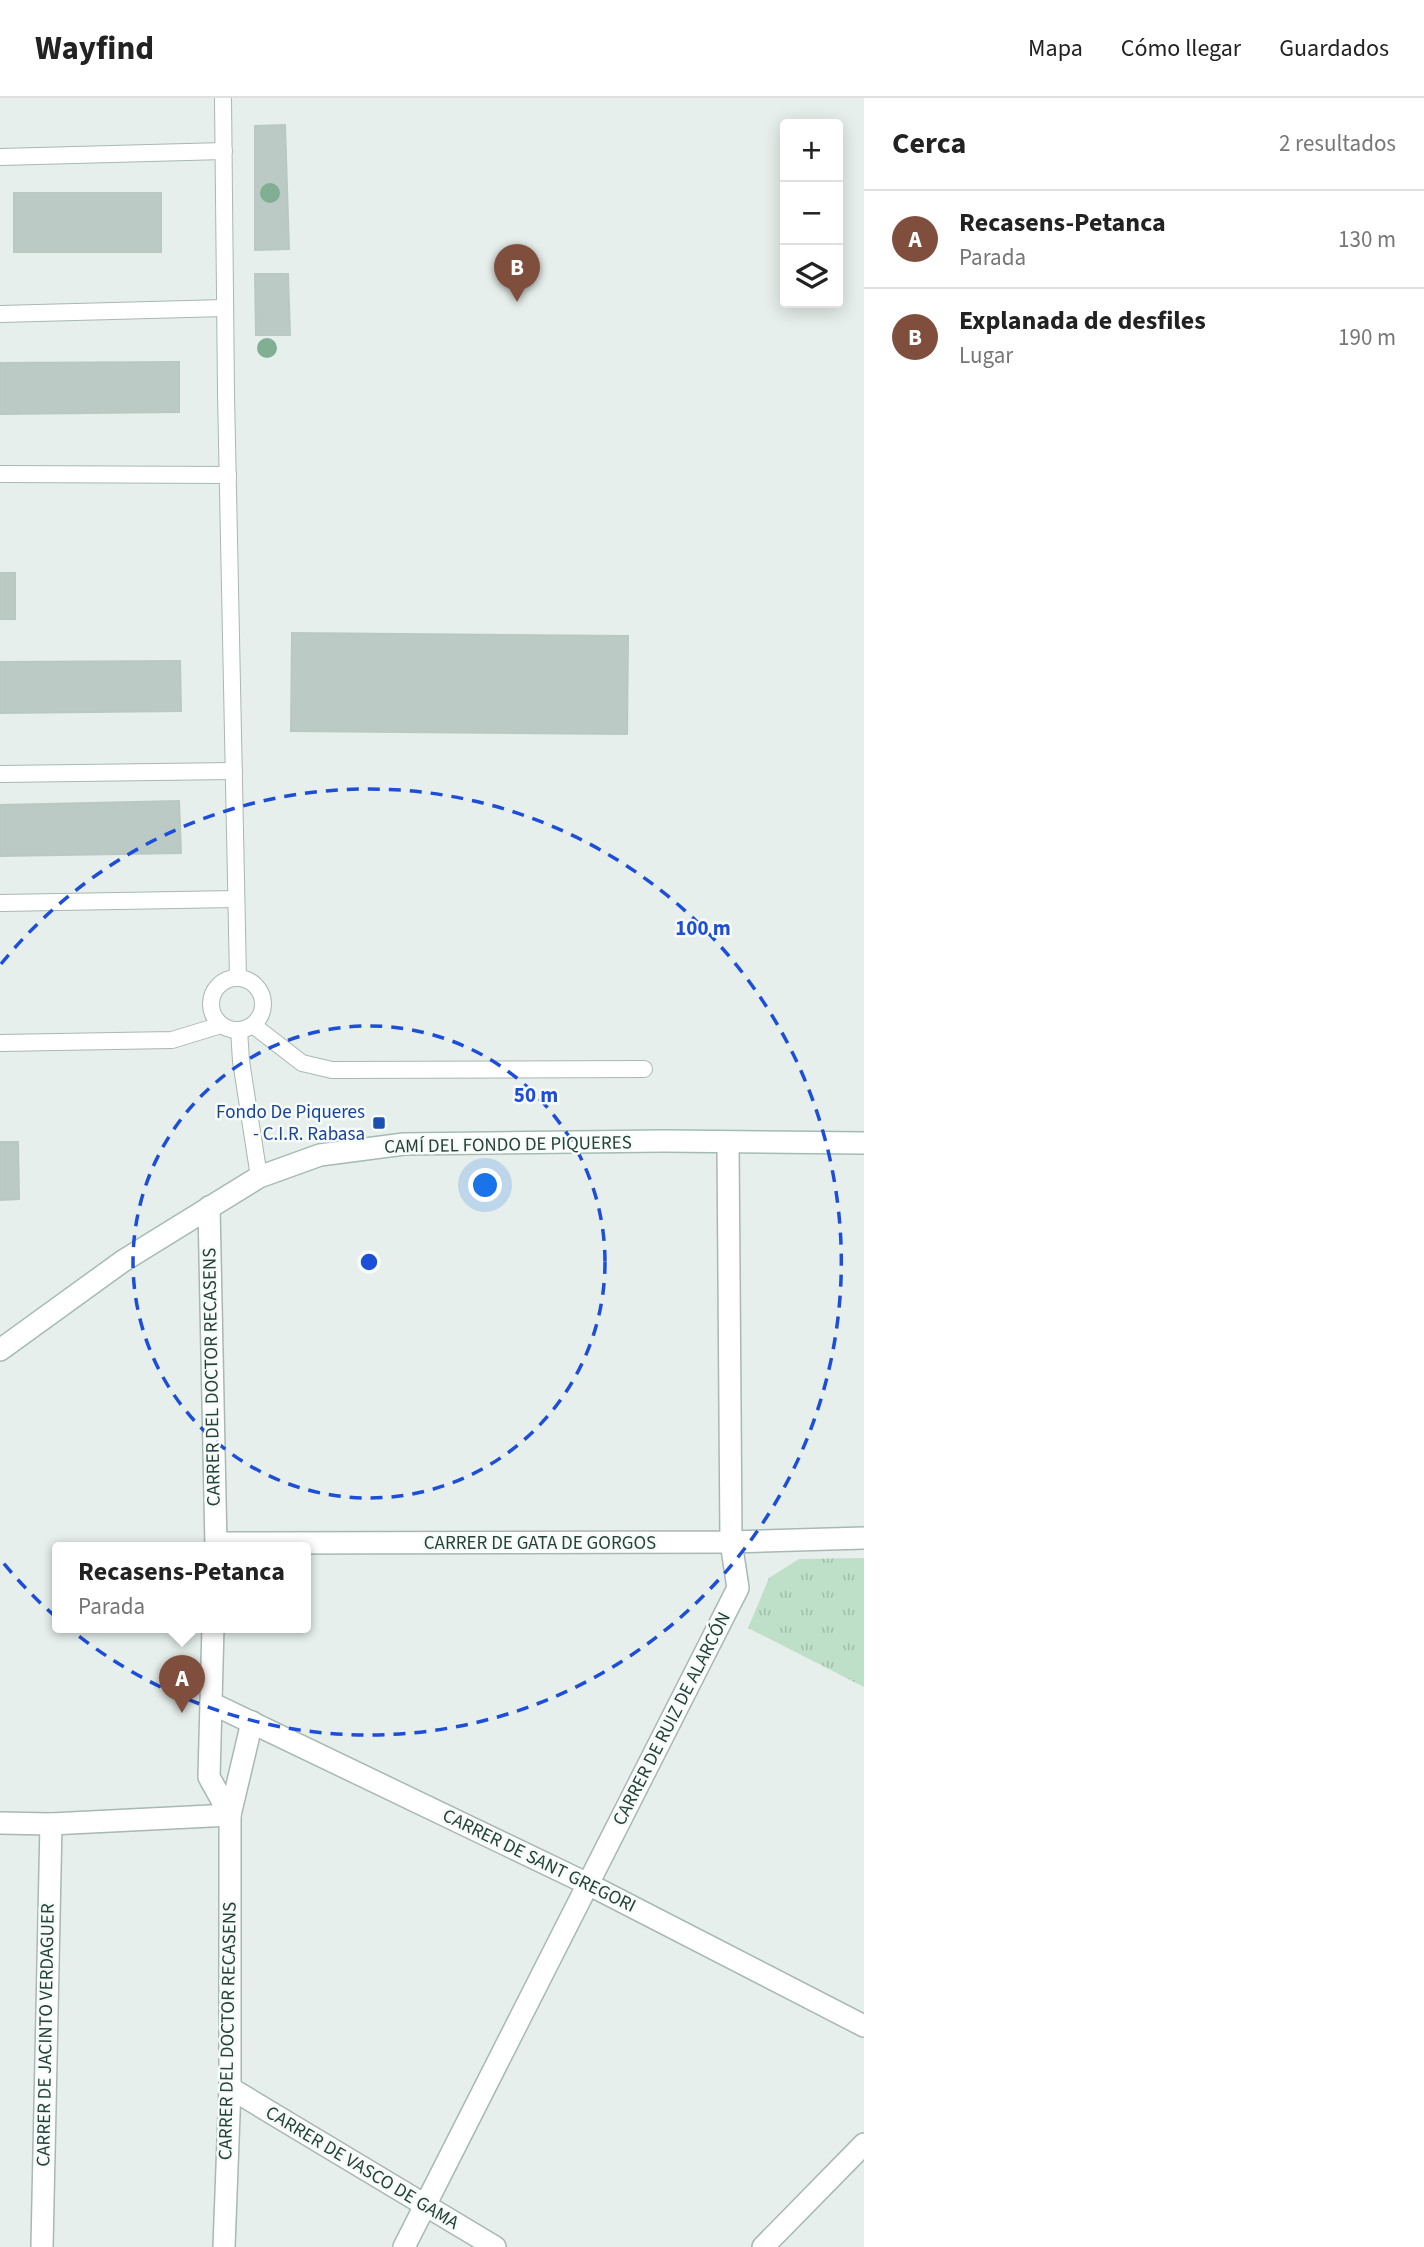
<!DOCTYPE html>
<html lang="es">
<head>
<meta charset="utf-8">
<style>
	body { margin:0; font-family:"Source Sans 3",sans-serif; background:#f6f6f6; color:#222 }
	.controls { position:absolute; right:21px; top:21px; display:grid; overflow:hidden; border-radius:7px; box-shadow:0 4px 18px #0003 }
	.controls button { width:63px; height:63px; display:grid; place-items:center; padding:0; border:0; border-bottom:2px solid #e0e0e0; background:#fff; color:#222; font:35px sans-serif }
	.you { position:absolute; left:486px; top:1088px; width:24px; height:24px; margin:-18px; border:5px solid #fff; border-radius:50%; background:#1a73e8; box-shadow:0 0 0 10px #1a73e833 }
	.badge { display:grid; place-items:center; width:46px; height:46px; border-radius:50%; background:#804e3d; color:#fff; font-size:23px; font-weight:700 }
	.pin { position:absolute; translate:-50% -58px; filter:drop-shadow(0 2px 4px #0008) }
	.pin::after { content:''; position:absolute; top:37px; width:24px; height:21px; background:inherit; clip-path:polygon(0 0,100% 0,50% 100%) }
	.popup { position:absolute; left:52px; top:1444px; width:259px; height:91px; box-sizing:border-box; display:grid; place-content:center; border-radius:7px; background:#fff; filter:drop-shadow(0 2px 5px #0005); font-size:23px; white-space:nowrap; color:#767676 }
	.popup b { font-size:26px; color:#222 }
	.popup::after { content:''; position:absolute; left:50%; top:100%; margin-left:-14px; border:14px solid transparent; border-top-color:#fff }
	.list { margin:0; padding:0; list-style:none }
	h2 { display:flex; justify-content:space-between; align-items:center; height:91px; margin:0; padding:0 28px; font-size:30px }
	h2 small { font-size:23px; font-weight:400; color:#767676 }
	.list li { display:grid; grid-template-columns:46px 1fr auto; gap:21px; align-items:center; box-sizing:border-box; height:98px; padding:0 28px; border-top:2px solid #e0e0e0 }
	.list b { display:block; font-size:26px; white-space:nowrap }
	.list p { margin:0; font-size:23px; white-space:nowrap; color:#767676 }
	.list em { font-size:23px; font-style:normal; color:#767676 }
	.icon { flex:none; width:38px; height:38px; fill:none; stroke:currentColor; stroke-width:2; stroke-linecap:round; stroke-linejoin:round }
	.map { position:relative; flex:none; width:864px; height:2149px; overflow:hidden }
	header { display:flex; align-items:center; gap:42px; box-sizing:border-box; height:98px; padding:0 35px; background:#fff; border-bottom:2px solid #e0e0e0 }
	header strong { font-size:33px }
	nav { display:flex; gap:38px; margin-inline-start:auto; font-size:24px }
	main { display:flex }
	aside { flex:1; background:#fff }
	.map>svg:first-child { display:block }
	.grass { fill:url(#grass-tufts) }
	.building { fill:#bbcac4; stroke:#b8c9c2; stroke-width:2 }
	.lines { fill:none; stroke-linecap:round; stroke-linejoin:round }
	.lane-casing { stroke:#a8b8b2; stroke-width:18 }
	.street-casing { stroke:#a8b8b2; stroke-width:24 }
	.secondary-casing { stroke:#a4bbb3; stroke-width:24 }
	.lane { stroke:#fff; stroke-width:16 }
	.street { stroke:#fff; stroke-width:21 }
	.secondary { stroke:#fff; stroke-width:21 }
	.tree { fill:#80af93 }
	.ring { fill:none; stroke:#1d4ed8; stroke-width:3.5; stroke-dasharray:12 9 }
	.transit-dot { fill:#1a4fb4; stroke:#f7fbf9; stroke-width:2.5 }
	.labels { text-anchor:middle; dominant-baseline:central; stroke-width:5; stroke-linejoin:round; paint-order:stroke }
	.transit-label { font-size:19px; fill:#164399; stroke:#f7fbf9; text-anchor:end }
	.street-label { font-size:19px; fill:#24423a; stroke:#f7fbf9 }
	.centre { fill:#1d4ed8; stroke:#f7fbf9; stroke-width:3.5 }
	.ring-label { font-size:21px; text-anchor:middle; font-weight:bold; fill:#1d4ed8; stroke:#f7fbf9; stroke-width:5; stroke-linejoin:round; paint-order:stroke }
</style>
</head>
<body>
<header>
<strong>Wayfind</strong>
<nav><a>Mapa</a><a>Cómo llegar</a><a>Guardados</a></nav>
</header>
<main>
<div class="map">
<svg width="864" height="2149" viewBox="0 0 864 2149">
	<defs>
		<pattern id="grass-tufts" width="24" height="20" patternUnits="userSpaceOnUse" patternTransform="scale(1.75)"><rect width="24" height="20" fill="#bfe0c8"/><path d="M3 7l-1-3M5 7V3M7 7l1-3M15 17l-1-3M17 17v-4M19 17l1-3" fill="none" stroke="#a4c1ad"/></pattern>
	</defs>
	<rect width="100%" height="100%" fill="#e6efeb"/>
	<path class="grass" d="M 864,1460 L 864,1589 L 748,1530 L 769,1480 L 799,1461 Z"/>
	<g class="building">
		<path d="M 285,27 L 289,151 L 255,152 L 255,28 Z"/>
		<rect x="14" y="95" width="147" height="59"/>
		<path d="M 255,176 L 288,176 L 290,237 L 256,237 Z"/>
		<path d="M 179,264 L 179,314 L 0,316 L 0,265 Z"/>
		<rect x="0" y="475" width="15" height="46"/>
		<path d="M 292,535 L 628,538 L 627,636 L 291,633 Z"/>
		<path d="M 180,563 L 181,613 L 0,615 L 0,564 Z"/>
		<path d="M 179,703 L 181,755 L 0,758 L 0,707 Z"/>
		<path d="M 0,1044 L 18,1044 L 19,1101 L 0,1102 Z"/>
	</g>
	<g class="lines">
		<g class="lane-casing">
			<g id="lane">
				<path d="M 223,0 L 226,295 L 238,880"/>
				<path d="M 0,59 L 224,53"/>
				<path d="M 0,216 L 225,210"/>
				<path d="M 0,376 L 228,377"/>
				<path d="M 0,676 L 234,673"/>
				<path d="M 0,805 L 236,801"/>
				<circle cx="237" cy="906" r="26"/>
				<path d="M 253,927 L 302,965 L 332,972 L 644,971"/>
				<path d="M 239,932 L 241,963 L 259,1079"/>
				<path d="M 0,945 L 172,942 L 221,927"/>
			</g>
		</g>
		<g class="street-casing">
			<g id="street">
				<path d="M 209,1109 L 216,1449"/>
				<path d="M 216,1445 L 731,1444 L 864,1440"/>
				<path d="M 213,1529 L 209,1679 L 230,1717 L 230,1990 L 224,2149"/>
				<path d="M 211,1605 L 588,1786 L 864,1928"/>
				<path d="M 0,1725 L 51,1726 L 230,1717 L 252,1624"/>
				<path d="M 230,1990 L 495,2149"/>
				<path d="M 42,2149 L 51,1726"/>
				<path d="M 404,2149 L 738,1490 L 731,1444 L 728,1045"/>
				<path d="M 763,2149 L 864,2046"/>
			</g>
		</g>
		<g class="secondary-casing">
			<path id="secondary" d="M 0,1252 L 123,1163 L 259,1079 L 320,1057 L 404,1046 L 664,1043 L 864,1045"/>
		</g>
		<use href="#lane" class="lane"/>
		<use href="#street" class="street"/>
		<use href="#secondary" class="secondary"/>
	</g>
	<g class="tree">
		<circle cx="270" cy="95" r="10"/>
		<circle cx="267" cy="250" r="10"/>
	</g>
	<g class="ring">
		<circle cx="369" cy="1164" r="236"/>
		<path d="M1 866A473 473 0 1 1 1 1462"/>
	</g>
	<rect class="transit-dot" x="372" y="1018" width="14" height="14" rx="3.5"/>
	<g class="labels">
		<g class="transit-label">
			<text x="365" y="1014">Fondo De Piqueres<tspan x="365" dy="22">- C.I.R. Rabasa</tspan></text>
		</g>
		<g class="street-label">
			<text transform="translate(508 1047) rotate(-1)">CAMÍ DEL FONDO DE PIQUERES</text>
			<text transform="translate(212 1279) rotate(-91)">CARRER DEL DOCTOR RECASENS</text>
			<text x="540" y="1445">CARRER DE GATA DE GORGOS</text>
			<text transform="translate(672 1621) rotate(-63)">CARRER DE RUIZ DE ALARCÓN</text>
			<text transform="translate(539 1763) rotate(26)">CARRER DE SANT GREGORI</text>
			<text transform="translate(228 1933) rotate(-89)">CARRER DEL DOCTOR RECASENS</text>
			<text transform="translate(46 1937) rotate(-89)">CARRER DE JACINTO VERDAGUER</text>
			<text transform="translate(362 2070) rotate(31)">CARRER DE VASCO DE GAMA</text>
		</g>
	</g>
	<circle cx="369" cy="1164" r="10" class="centre"/>
	<g class="ring-label">
		<text x="703" y="837">100 m</text>
		<text x="536" y="1004">50 m</text>
	</g>
</svg>
<div class="controls">
<button>+</button>
<button>−</button>
<button><svg class="icon" aria-label="layers" viewBox="0 0 24 24"><path d="M12 4l9 5-9 5-9-5zM3 14l9 5 9-5"/></svg></button>
</div>
<div class="you"></div>
<div class="pin badge" style="left:182px;top:1615px">A</div>
<div class="popup"><b>Recasens-Petanca</b>Parada</div>
<div class="pin badge" style="left:517px;top:204px">B</div>
</div>
<aside>
<h2>Cerca<small>2 resultados</small></h2>
<ul class="list">
<li><span class="badge">A</span><div><b>Recasens-Petanca</b><p>Parada</p></div><em>130 m</em></li>
<li><span class="badge">B</span><div><b>Explanada de desfiles</b><p>Lugar</p></div><em>190 m</em></li>
</ul>
</aside>
</main>
</body>
</html>
